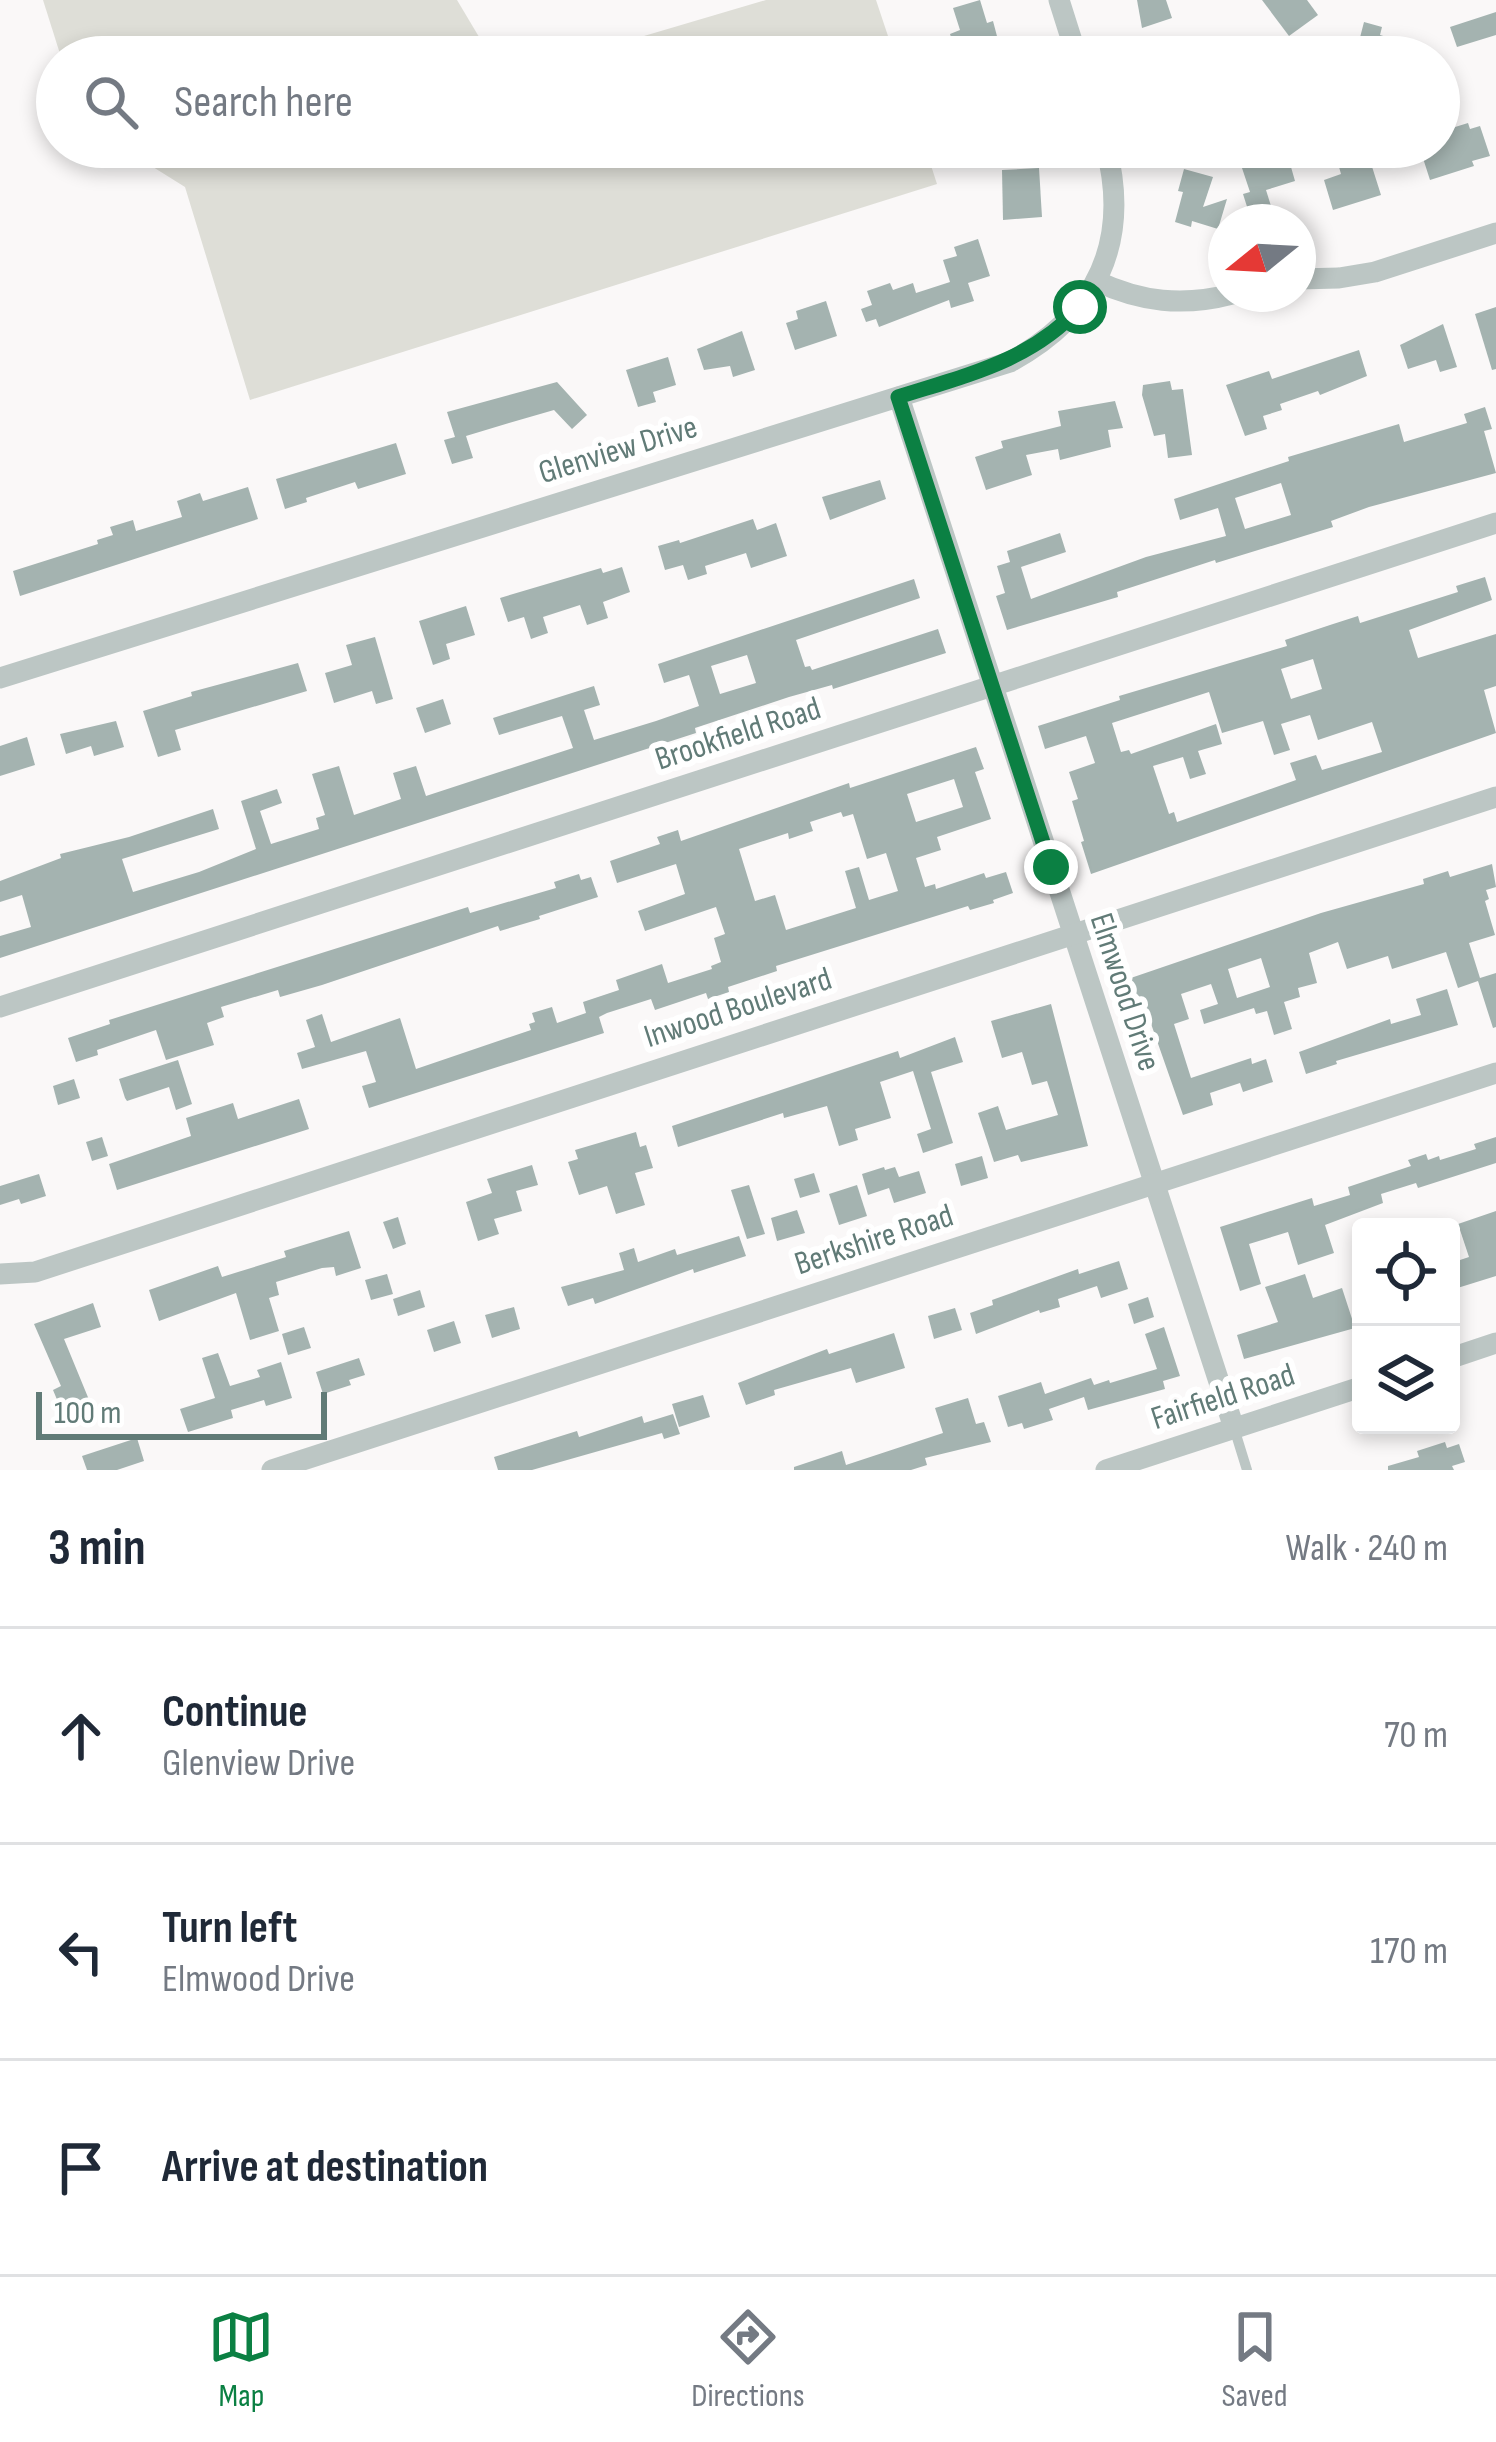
<!DOCTYPE html>
<html lang="en">
<head>
<meta charset="utf-8">
<style>
	body { margin:0; font-family:"Sofia Sans Condensed",sans-serif; background:#f2f2f3; color:#1f2937 }
	.controls { position:absolute; right:36px; bottom:36px; display:grid; overflow:hidden; border-radius:12px; box-shadow:0 6px 18px #0003 }
	.controls button { width:108px; height:108px; display:grid; place-items:center; padding:0; border:0; border-bottom:3px solid #e0e1e3; background:#fff; color:#1f2937; font:60px sans-serif }
	.compass { position:absolute; left:1208px; top:204px; width:108px; height:108px; border-radius:50%; background:#fff; box-shadow:0 6px 18px #0003; rotate:252deg }
	.scale { position:absolute; left:36px; bottom:30px; width:291px; box-sizing:border-box; padding-left:12px; border:6px solid #617b77; border-top:0; font-size:33px; line-height:42px; white-space:nowrap; color:#617b77; -webkit-text-stroke:9px #fff; paint-order:stroke }
	.stop { position:absolute; width:36px; height:36px; margin:-27px; border:9px solid #0b8043; border-radius:50%; background:#fff }
	.stop.end { background:#0b8043; border-color:#fff; box-shadow:0 3px 12px #0008 }
	.list { margin:0; padding:0; list-style:none }
	h2 { display:flex; justify-content:space-between; align-items:center; height:156px; margin:0; padding:0 48px; font-size:51px }
	h2 small { font-size:39px; font-weight:400; color:#747a83 }
	.list li { display:grid; grid-template-columns:78px 1fr auto; gap:36px; align-items:center; box-sizing:border-box; height:216px; padding:0 48px; border-top:3px solid #e0e1e3 }
	.list b { display:block; font-size:45px; white-space:nowrap }
	.list p { margin:0; font-size:39px; white-space:nowrap; color:#747a83 }
	.list em { font-size:39px; font-style:normal; color:#747a83 }
	.icon { flex:none; width:66px; height:66px; fill:none; stroke:currentColor; stroke-width:2; stroke-linecap:round; stroke-linejoin:round }
	.map { position:relative; flex:none; width:1496px; height:1470px; overflow:hidden }
	.search { position:absolute; background:#fff; box-shadow:0 6px 18px #0003; left:36px; right:36px; top:36px; height:132px; display:flex; align-items:center; gap:30px; box-sizing:border-box; padding:0 42px; border-radius:66px; color:#747a83; font-size:45px }
	.sheet { height:804px; background:#fff }
	nav { display:flex; justify-content:space-around; align-items:center; box-sizing:border-box; height:168px; border-top:3px solid #e0e1e3; background:#fff; font-size:33px; color:#747a83 }
	nav a { display:grid; justify-items:center; gap:6px }
	nav .on { color:#0b8043 }
	.map>svg:first-child { display:block }
	.green { fill:#deded7 }
	.building { fill:#a4b3b0; fill-rule:evenodd }
	.lines { fill:none; stroke-linecap:round; stroke-linejoin:round }
	.lane { stroke:#bcc6c4; stroke-width:10 }
	.street { stroke:#bcc6c4; stroke-width:21 }
	.route { stroke:#0b8043; stroke-width:15 }
	.labels { text-anchor:middle; dominant-baseline:central; stroke-width:12; stroke-linejoin:round; paint-order:stroke }
	.street-label { font-size:33px; fill:#617b77; stroke:#fff }
</style>
</head>
<body>
<div class="map">
<svg width="1496" height="1470" viewBox="0 0 1496 1470">
	<rect width="100%" height="100%" fill="#faf8f8"/>
	<g class="green">
		<path d="M 43,0 L 457,0 L 491,57 L 61,57 Z"/>
		<path d="M 766,0 L 876,0 L 895,57 L 573,57 Z"/>
		<path d="M 121,147 L 925,147 L 937,184 L 250,400 L 185,187 Z"/>
	</g>
	<g class="building">
		<path d="M 980,0 L 987,23 L 993,21 L 998,40 L 987,44 L 990,53 L 963,57 L 961,51 L 956,53 L 950,34 L 960,30 L 953,8 Z"/>
		<path d="M 1137,0 L 1166,0 L 1172,18 L 1142,28 Z"/>
		<path d="M 1262,0 L 1307,0 L 1318,15 L 1289,36 Z"/>
		<path d="M 1496,12 L 1496,35 L 1457,47 L 1450,27 Z"/>
		<path d="M 1364,22 L 1382,27 L 1380,35 L 1410,44 L 1407,57 L 1355,57 Z"/>
		<path d="M 1196,39 L 1209,57 L 1172,57 Z"/>
		<path d="M 1468,123 L 1470,129 L 1480,126 L 1490,156 L 1472,161 L 1474,166 L 1430,180 L 1421,152 L 1439,147 L 1439,132 Z"/>
		<path d="M 1287,153 L 1295,181 L 1266,190 L 1271,206 L 1249,213 L 1243,194 L 1250,192 L 1241,165 Z"/>
		<path d="M 1368,154 L 1381,195 L 1333,210 L 1324,180 L 1341,174 L 1339,167 Z"/>
		<path d="M 1039,168 L 1042,217 L 1003,220 L 1002,170 Z"/>
		<path d="M 1184,169 L 1213,177 L 1203,207 L 1227,199 L 1218,229 L 1192,221 L 1191,227 L 1175,222 L 1183,192 L 1178,191 Z"/>
		<path d="M 978,239 L 990,276 L 968,283 L 974,301 L 951,308 L 949,300 L 879,327 L 876,319 L 866,322 L 861,309 L 872,305 L 867,291 L 890,283 L 893,290 L 913,283 L 916,293 L 950,282 L 943,260 L 957,256 L 954,247 Z"/>
		<path d="M 826,301 L 837,336 L 795,350 L 786,323 L 798,319 L 796,311 Z"/>
		<path d="M 1496,307 L 1496,369 L 1492,370 L 1475,314 Z"/>
		<path d="M 1443,324 L 1457,367 L 1440,372 L 1436,360 L 1408,369 L 1400,345 Z"/>
		<path d="M 742,331 L 755,370 L 733,377 L 730,366 L 704,370 L 697,349 Z"/>
		<path d="M 1359,350 L 1367,376 L 1320,395 L 1318,391 L 1280,404 L 1282,410 L 1263,416 L 1267,429 L 1245,436 L 1226,385 L 1269,371 L 1272,379 Z"/>
		<path d="M 668,357 L 676,385 L 653,392 L 656,402 L 638,407 L 626,370 Z"/>
		<path d="M 1170,381 L 1172,390 L 1183,389 L 1192,455 L 1168,458 L 1165,434 L 1154,436 L 1142,395 L 1143,385 Z"/>
		<path d="M 557,382 L 587,415 L 572,429 L 554,410 L 509,423 L 466,436 L 473,458 L 452,464 L 444,440 L 455,437 L 447,412 Z"/>
		<path d="M 1115,401 L 1123,428 L 1108,430 L 1111,447 L 1060,460 L 1058,449 L 1026,455 L 1032,475 L 986,490 L 975,457 L 1003,448 L 1001,441 L 1061,426 L 1058,411 Z"/>
		<path d="M 1485,407 L 1492,429 L 1484,431 L 1496,473 L 1369,507 L 1331,521 L 1333,527 L 1216,563 L 1215,560 L 1117,592 L 1118,597 L 1007,630 L 996,596 L 1005,593 L 997,566 L 1010,562 L 1007,551 L 1060,533 L 1066,552 L 1021,567 L 1031,599 L 1146,557 L 1226,536 L 1218,508 L 1180,520 L 1174,499 L 1289,461 L 1288,457 L 1399,424 L 1404,442 L 1467,423 L 1464,414 ZM 1281,483 L 1291,515 L 1245,529 L 1235,498 Z"/>
		<path d="M 396,443 L 406,474 L 358,489 L 355,482 L 306,498 L 307,502 L 285,509 L 276,479 Z"/>
		<path d="M 880,480 L 886,499 L 830,520 L 822,497 Z"/>
		<path d="M 248,487 L 258,519 L 20,596 L 13,571 L 98,544 L 97,540 L 113,535 L 110,527 L 133,520 L 136,531 L 182,517 L 177,501 L 200,493 L 203,501 Z"/>
		<path d="M 753,519 L 757,530 L 776,523 L 787,556 L 751,568 L 746,553 L 705,566 L 707,574 L 688,580 L 683,565 L 665,570 L 658,546 L 679,540 L 680,543 Z"/>
		<path d="M 622,567 L 630,592 L 603,602 L 608,618 L 587,625 L 580,605 L 543,617 L 548,633 L 531,639 L 524,617 L 508,622 L 500,598 L 601,568 L 603,573 Z"/>
		<path d="M 1485,577 L 1492,600 L 1409,630 L 1418,658 L 1496,634 L 1496,686 L 1484,690 L 1496,733 L 1091,874 L 1081,842 L 1084,841 L 1072,801 L 1078,799 L 1069,772 L 1095,763 L 1086,736 L 1045,749 L 1038,726 L 1120,700 L 1119,696 L 1287,646 L 1285,640 L 1330,625 L 1358,616 L 1360,623 L 1458,592 L 1456,586 ZM 1313,659 L 1322,689 L 1291,699 L 1281,669 ZM 1209,692 L 1222,733 L 1263,721 L 1274,755 L 1290,750 L 1281,724 L 1310,715 L 1318,740 L 1372,722 L 1382,752 L 1322,770 L 1316,755 L 1290,763 L 1296,780 L 1177,822 L 1174,812 L 1169,814 L 1153,766 L 1183,757 L 1190,779 L 1206,774 L 1198,751 L 1222,744 L 1216,724 L 1131,754 L 1129,750 L 1121,752 L 1112,723 Z"/>
		<path d="M 914,579 L 920,598 L 796,640 L 805,667 L 810,666 L 812,670 L 938,629 L 946,653 L 833,689 L 832,685 L 789,697 L 695,728 L 696,733 L 0,958 L 0,936 L 31,927 L 22,895 L 0,902 L 0,881 L 61,858 L 60,854 L 129,837 L 213,809 L 219,829 L 122,859 L 133,892 L 199,872 L 256,849 L 241,801 L 277,789 L 282,803 L 260,811 L 271,844 L 319,829 L 316,818 L 325,815 L 312,774 L 339,766 L 354,815 L 401,799 L 393,773 L 416,766 L 426,796 L 573,748 L 562,716 L 499,735 L 493,718 L 594,686 L 600,705 L 584,710 L 594,740 L 656,721 L 699,706 L 689,675 L 664,683 L 658,664 ZM 747,655 L 756,683 L 720,694 L 711,666 Z"/>
		<path d="M 466,606 L 475,635 L 446,644 L 450,659 L 433,665 L 419,621 Z"/>
		<path d="M 375,637 L 393,699 L 376,704 L 372,691 L 334,703 L 325,673 L 352,665 L 346,645 Z"/>
		<path d="M 298,663 L 307,691 L 175,730 L 181,750 L 158,757 L 143,711 L 192,696 L 191,692 Z"/>
		<path d="M 443,699 L 451,724 L 425,733 L 416,708 Z"/>
		<path d="M 116,721 L 124,747 L 94,756 L 91,746 L 66,754 L 60,734 Z"/>
		<path d="M 27,737 L 35,765 L 0,776 L 0,746 Z"/>
		<path d="M 976,747 L 984,769 L 975,772 L 991,819 L 937,837 L 941,850 L 916,858 L 925,887 L 935,884 L 936,889 L 984,873 L 986,878 L 1006,872 L 1013,893 L 993,900 L 994,903 L 970,910 L 968,906 L 776,966 L 777,971 L 728,987 L 729,992 L 708,999 L 706,993 L 655,1010 L 651,999 L 607,1013 L 599,1017 L 604,1033 L 369,1108 L 362,1086 L 376,1082 L 366,1051 L 302,1069 L 297,1053 L 315,1047 L 306,1020 L 322,1014 L 331,1042 L 400,1018 L 416,1069 L 531,1030 L 529,1024 L 535,1022 L 532,1013 L 552,1007 L 557,1023 L 586,1013 L 583,1002 L 619,990 L 616,980 L 662,964 L 668,983 L 712,969 L 711,966 L 721,962 L 714,938 L 725,934 L 716,907 L 645,931 L 638,911 L 685,894 L 676,864 L 617,883 L 610,861 L 660,844 L 657,837 L 678,830 L 681,841 L 849,783 L 850,788 ZM 954,779 L 963,807 L 916,822 L 907,794 ZM 841,812 L 843,817 L 853,814 L 867,859 L 886,853 L 898,891 L 869,900 L 859,867 L 845,871 L 856,908 L 786,930 L 775,895 L 755,901 L 739,849 L 788,833 L 789,839 L 813,831 L 810,822 Z"/>
		<path d="M 1492,864 L 1496,887 L 1486,890 L 1489,899 L 1485,901 L 1495,935 L 1469,943 L 1480,978 L 1496,973 L 1496,1027 L 1493,1028 L 1478,981 L 1458,988 L 1446,952 L 1392,969 L 1388,956 L 1347,969 L 1338,942 L 1309,953 L 1317,983 L 1298,988 L 1300,997 L 1284,1002 L 1292,1029 L 1274,1035 L 1267,1011 L 1256,1014 L 1254,1008 L 1204,1024 L 1200,1010 L 1218,1004 L 1211,984 L 1181,994 L 1189,1019 L 1174,1024 L 1191,1078 L 1251,1058 L 1252,1064 L 1266,1059 L 1273,1082 L 1243,1092 L 1240,1083 L 1210,1093 L 1213,1105 L 1183,1115 L 1142,998 L 1129,1003 L 1122,981 L 1321,913 L 1424,884 L 1423,879 L 1448,871 L 1450,877 ZM 1261,958 L 1270,987 L 1237,998 L 1228,969 Z"/>
		<path d="M 579,874 L 581,880 L 591,877 L 598,897 L 539,916 L 540,919 L 500,931 L 498,926 L 322,985 L 280,997 L 278,990 L 221,1007 L 224,1017 L 207,1023 L 214,1045 L 166,1060 L 156,1030 L 97,1050 L 98,1055 L 76,1062 L 68,1038 L 110,1024 L 109,1020 L 468,907 L 470,913 L 556,888 L 554,882 Z"/>
		<path d="M 1447,989 L 1458,1025 L 1336,1061 L 1337,1064 L 1306,1074 L 1299,1052 L 1390,1019 L 1391,1024 L 1421,1015 L 1416,999 Z"/>
		<path d="M 1051,1004 L 1088,1146 L 1021,1162 L 1018,1155 L 994,1162 L 978,1113 L 998,1106 L 1006,1130 L 1058,1115 L 1047,1081 L 1032,1085 L 1022,1052 L 1002,1058 L 991,1021 Z"/>
		<path d="M 955,1037 L 963,1062 L 931,1072 L 953,1143 L 923,1153 L 917,1134 L 931,1129 L 913,1071 L 880,1082 L 891,1118 L 855,1129 L 858,1140 L 839,1146 L 827,1106 L 784,1118 L 783,1113 L 678,1147 L 672,1126 L 898,1051 L 900,1058 Z"/>
		<path d="M 178,1060 L 192,1104 L 176,1110 L 169,1087 L 127,1101 L 125,1098 L 119,1079 Z"/>
		<path d="M 74,1079 L 80,1098 L 58,1105 L 53,1086 Z"/>
		<path d="M 299,1099 L 309,1129 L 117,1190 L 109,1164 L 191,1136 L 186,1118 L 233,1103 L 238,1119 Z"/>
		<path d="M 636,1132 L 640,1147 L 646,1145 L 653,1168 L 635,1173 L 645,1205 L 616,1214 L 607,1186 L 579,1195 L 568,1162 L 578,1159 L 575,1150 Z"/>
		<path d="M 102,1137 L 108,1156 L 92,1161 L 86,1142 Z"/>
		<path d="M 1496,1137 L 1496,1163 L 1418,1188 L 1416,1183 L 1381,1194 L 1383,1203 L 1325,1225 L 1334,1253 L 1298,1265 L 1288,1232 L 1249,1244 L 1261,1284 L 1240,1291 L 1220,1227 L 1312,1198 L 1314,1206 L 1350,1195 L 1348,1187 L 1411,1166 L 1408,1160 L 1426,1154 L 1428,1160 L 1439,1156 L 1440,1160 L 1476,1149 L 1474,1144 Z"/>
		<path d="M 982,1156 L 988,1178 L 961,1186 L 955,1164 Z"/>
		<path d="M 532,1165 L 538,1185 L 516,1191 L 522,1211 L 494,1219 L 499,1234 L 478,1241 L 466,1202 L 492,1193 L 487,1179 Z"/>
		<path d="M 884,1167 L 885,1170 L 895,1167 L 899,1177 L 919,1171 L 926,1193 L 894,1203 L 889,1188 L 868,1195 L 862,1174 Z"/>
		<path d="M 814,1173 L 820,1192 L 800,1198 L 794,1179 Z"/>
		<path d="M 39,1174 L 46,1196 L 21,1204 L 19,1199 L 0,1205 L 0,1186 Z"/>
		<path d="M 749,1185 L 765,1234 L 747,1239 L 731,1190 Z"/>
		<path d="M 857,1185 L 867,1216 L 839,1225 L 829,1194 Z"/>
		<path d="M 797,1210 L 805,1233 L 777,1241 L 771,1218 Z"/>
		<path d="M 1496,1211 L 1496,1276 L 1451,1290 L 1451,1263 L 1469,1257 L 1458,1224 Z"/>
		<path d="M 398,1217 L 406,1244 L 393,1249 L 383,1222 Z"/>
		<path d="M 349,1231 L 361,1268 L 336,1276 L 334,1267 L 322,1268 L 276,1282 L 279,1295 L 269,1298 L 279,1331 L 250,1340 L 236,1293 L 159,1321 L 149,1290 L 218,1266 L 222,1277 L 286,1257 L 284,1251 Z"/>
		<path d="M 739,1236 L 746,1256 L 694,1273 L 693,1269 L 595,1304 L 593,1298 L 568,1306 L 561,1287 L 624,1270 L 619,1253 L 634,1248 L 638,1262 L 675,1249 L 677,1255 Z"/>
		<path d="M 1119,1261 L 1128,1289 L 1101,1298 L 1097,1286 L 1058,1299 L 1060,1307 L 1040,1313 L 1039,1310 L 976,1334 L 970,1313 L 993,1305 L 992,1300 L 1078,1269 L 1079,1274 Z"/>
		<path d="M 387,1274 L 393,1294 L 371,1300 L 365,1280 Z"/>
		<path d="M 1305,1274 L 1313,1298 L 1342,1288 L 1355,1328 L 1244,1359 L 1237,1335 L 1278,1322 L 1265,1287 Z"/>
		<path d="M 420,1290 L 425,1307 L 398,1316 L 393,1299 Z"/>
		<path d="M 1148,1297 L 1154,1317 L 1134,1324 L 1128,1304 Z"/>
		<path d="M 93,1303 L 101,1327 L 64,1339 L 92,1407 L 88,1409 L 91,1417 L 68,1426 L 53,1390 L 61,1386 L 34,1324 Z"/>
		<path d="M 514,1307 L 520,1329 L 492,1338 L 485,1315 Z"/>
		<path d="M 955,1308 L 962,1330 L 934,1339 L 928,1316 Z"/>
		<path d="M 454,1321 L 461,1343 L 434,1352 L 427,1330 Z"/>
		<path d="M 304,1327 L 311,1348 L 288,1355 L 282,1334 Z"/>
		<path d="M 1164,1327 L 1180,1376 L 1163,1381 L 1165,1389 L 1088,1410 L 1084,1397 L 1049,1409 L 1053,1420 L 1024,1429 L 1022,1423 L 1008,1427 L 998,1396 L 1041,1382 L 1045,1394 L 1091,1378 L 1094,1385 L 1109,1380 L 1110,1383 L 1157,1369 L 1145,1334 Z"/>
		<path d="M 894,1333 L 905,1368 L 856,1383 L 851,1368 L 774,1390 L 775,1395 L 746,1405 L 738,1383 L 827,1349 L 829,1354 Z"/>
		<path d="M 218,1353 L 230,1386 L 260,1377 L 257,1370 L 281,1362 L 292,1398 L 266,1406 L 264,1400 L 231,1410 L 233,1418 L 188,1432 L 180,1409 L 215,1398 L 202,1358 Z"/>
		<path d="M 359,1358 L 365,1375 L 349,1380 L 351,1385 L 323,1394 L 316,1372 Z"/>
		<path d="M 703,1395 L 710,1417 L 679,1427 L 672,1404 Z"/>
		<path d="M 968,1398 L 976,1424 L 984,1422 L 991,1442 L 925,1458 L 927,1465 L 911,1470 L 794,1470 L 794,1467 L 842,1451 L 846,1465 L 943,1433 L 935,1408 Z"/>
		<path d="M 673,1414 L 680,1434 L 664,1439 L 662,1433 L 532,1470 L 498,1470 L 494,1457 L 577,1431 L 579,1437 L 642,1416 L 644,1423 Z"/>
		<path d="M 137,1438 L 144,1461 L 117,1470 L 87,1470 L 82,1456 Z"/>
		<path d="M 1445,1442 L 1447,1448 L 1459,1444 L 1465,1462 L 1452,1466 L 1454,1470 L 1388,1470 L 1388,1466 L 1419,1457 L 1417,1451 Z"/>
	</g>
	<g class="lines">
		<path class="lane" d="M 1234,1428 L 1247,1470"/>
		<g class="street">
			<path d="M 1059,0 L 1077,57"/>
			<path d="M 1298,279 L 1339,278 L 1375,272 L 1496,233"/>
			<path d="M 1096,281 C 1141,302 1183,307 1232,294"/>
			<path d="M 899,397 L 1234,1428"/>
			<path d="M 0,678 L 1010,362 C 1096,315 1131,243 1106,147"/>
			<path d="M 0,1007 L 1496,523"/>
			<path d="M 0,1274 L 35,1272 L 1496,797"/>
			<path d="M 1451,1358 L 1496,1343"/>
			<path d="M 272,1470 L 1496,1073"/>
			<path d="M 1106,1470 L 1361,1387"/>
		</g>
	</g>
	<g class="lines">
		<path class="route" d="M 1051,867 L 898,397 C 967,375 1031,361 1080,307"/>
	</g>
	<g class="labels">
		<g class="street-label">
			<text transform="translate(618 450) rotate(-17)">Glenview Drive</text>
			<text transform="translate(738 734) rotate(-18)">Brookfield Road</text>
			<text transform="translate(1125 992) rotate(72)">Elmwood Drive</text>
			<text transform="translate(738 1008) rotate(-18)">Inwood Boulevard</text>
			<text transform="translate(874 1240) rotate(-18)">Berkshire Road</text>
			<text transform="translate(1223 1397) rotate(-18)">Fairfield Road</text>
		</g>
	</g>
</svg>
<div class="controls">
<button><svg class="icon" aria-label="locate" viewBox="0 0 24 24"><circle cx="12" cy="12" r="6"/><path d="M12 2v4M12 18v4M2 12h4M18 12h4"/></svg></button>
<button><svg class="icon" aria-label="layers" viewBox="0 0 24 24"><path d="M12 4l9 5-9 5-9-5zM3 14l9 5 9-5"/></svg></button>
</div>
<svg class="compass" viewBox="-18 -18 36 36"><path d="M0-13l5 13h-10z" fill="#e53935"/><path d="M0 13l5-13h-10z" fill="#747a83"/></svg>
<div class="scale">100 m</div>
<div class="stop" style="left:1080px;top:307px"></div>
<div class="stop end" style="left:1051px;top:867px"></div>
<div class="search"><svg class="icon" aria-label="search" viewBox="0 0 24 24"><circle cx="10" cy="10" r="6"/><path d="M15 15l6 6"/></svg>Search here</div>
</div>
<section class="sheet">
<h2>3 min<small>Walk · 240 m</small></h2>
<ul class="list">
<li><svg class="icon" aria-label="ahead" viewBox="0 0 24 24"><path d="M12 20V5M6 11l6-6 6 6"/></svg><div><b>Continue</b><p>Glenview Drive</p></div><em>70 m</em></li>
<li><svg class="icon" aria-label="left" viewBox="0 0 24 24"><path d="M17 20v-9H6M10 6l-5 5 5 5"/></svg><div><b>Turn left</b><p>Elmwood Drive</p></div><em>170 m</em></li>
<li><svg class="icon" aria-label="arrive" viewBox="0 0 24 24"><path d="M6 21V4h12l-3 4 3 4H6"/></svg><div><b>Arrive at destination</b></div></li>
</ul>
</section>
<nav>
<a class="on"><svg class="icon" aria-label="map" viewBox="0 0 24 24"><path d="M3 6l6-2 6 2 6-2v14l-6 2-6-2-6 2zM9 4v14M15 6v14"/></svg>Map</a>
<a><svg class="icon" aria-label="directions" viewBox="0 0 24 24"><path d="M12 3l9 9-9 9-9-9zM9 14v-3h6M13 9l2 2-2 2"/></svg>Directions</a>
<a><svg class="icon" aria-label="saved" viewBox="0 0 24 24"><path d="M7 4h10v16l-5-4-5 4z"/></svg>Saved</a>
</nav>
</body>
</html>
